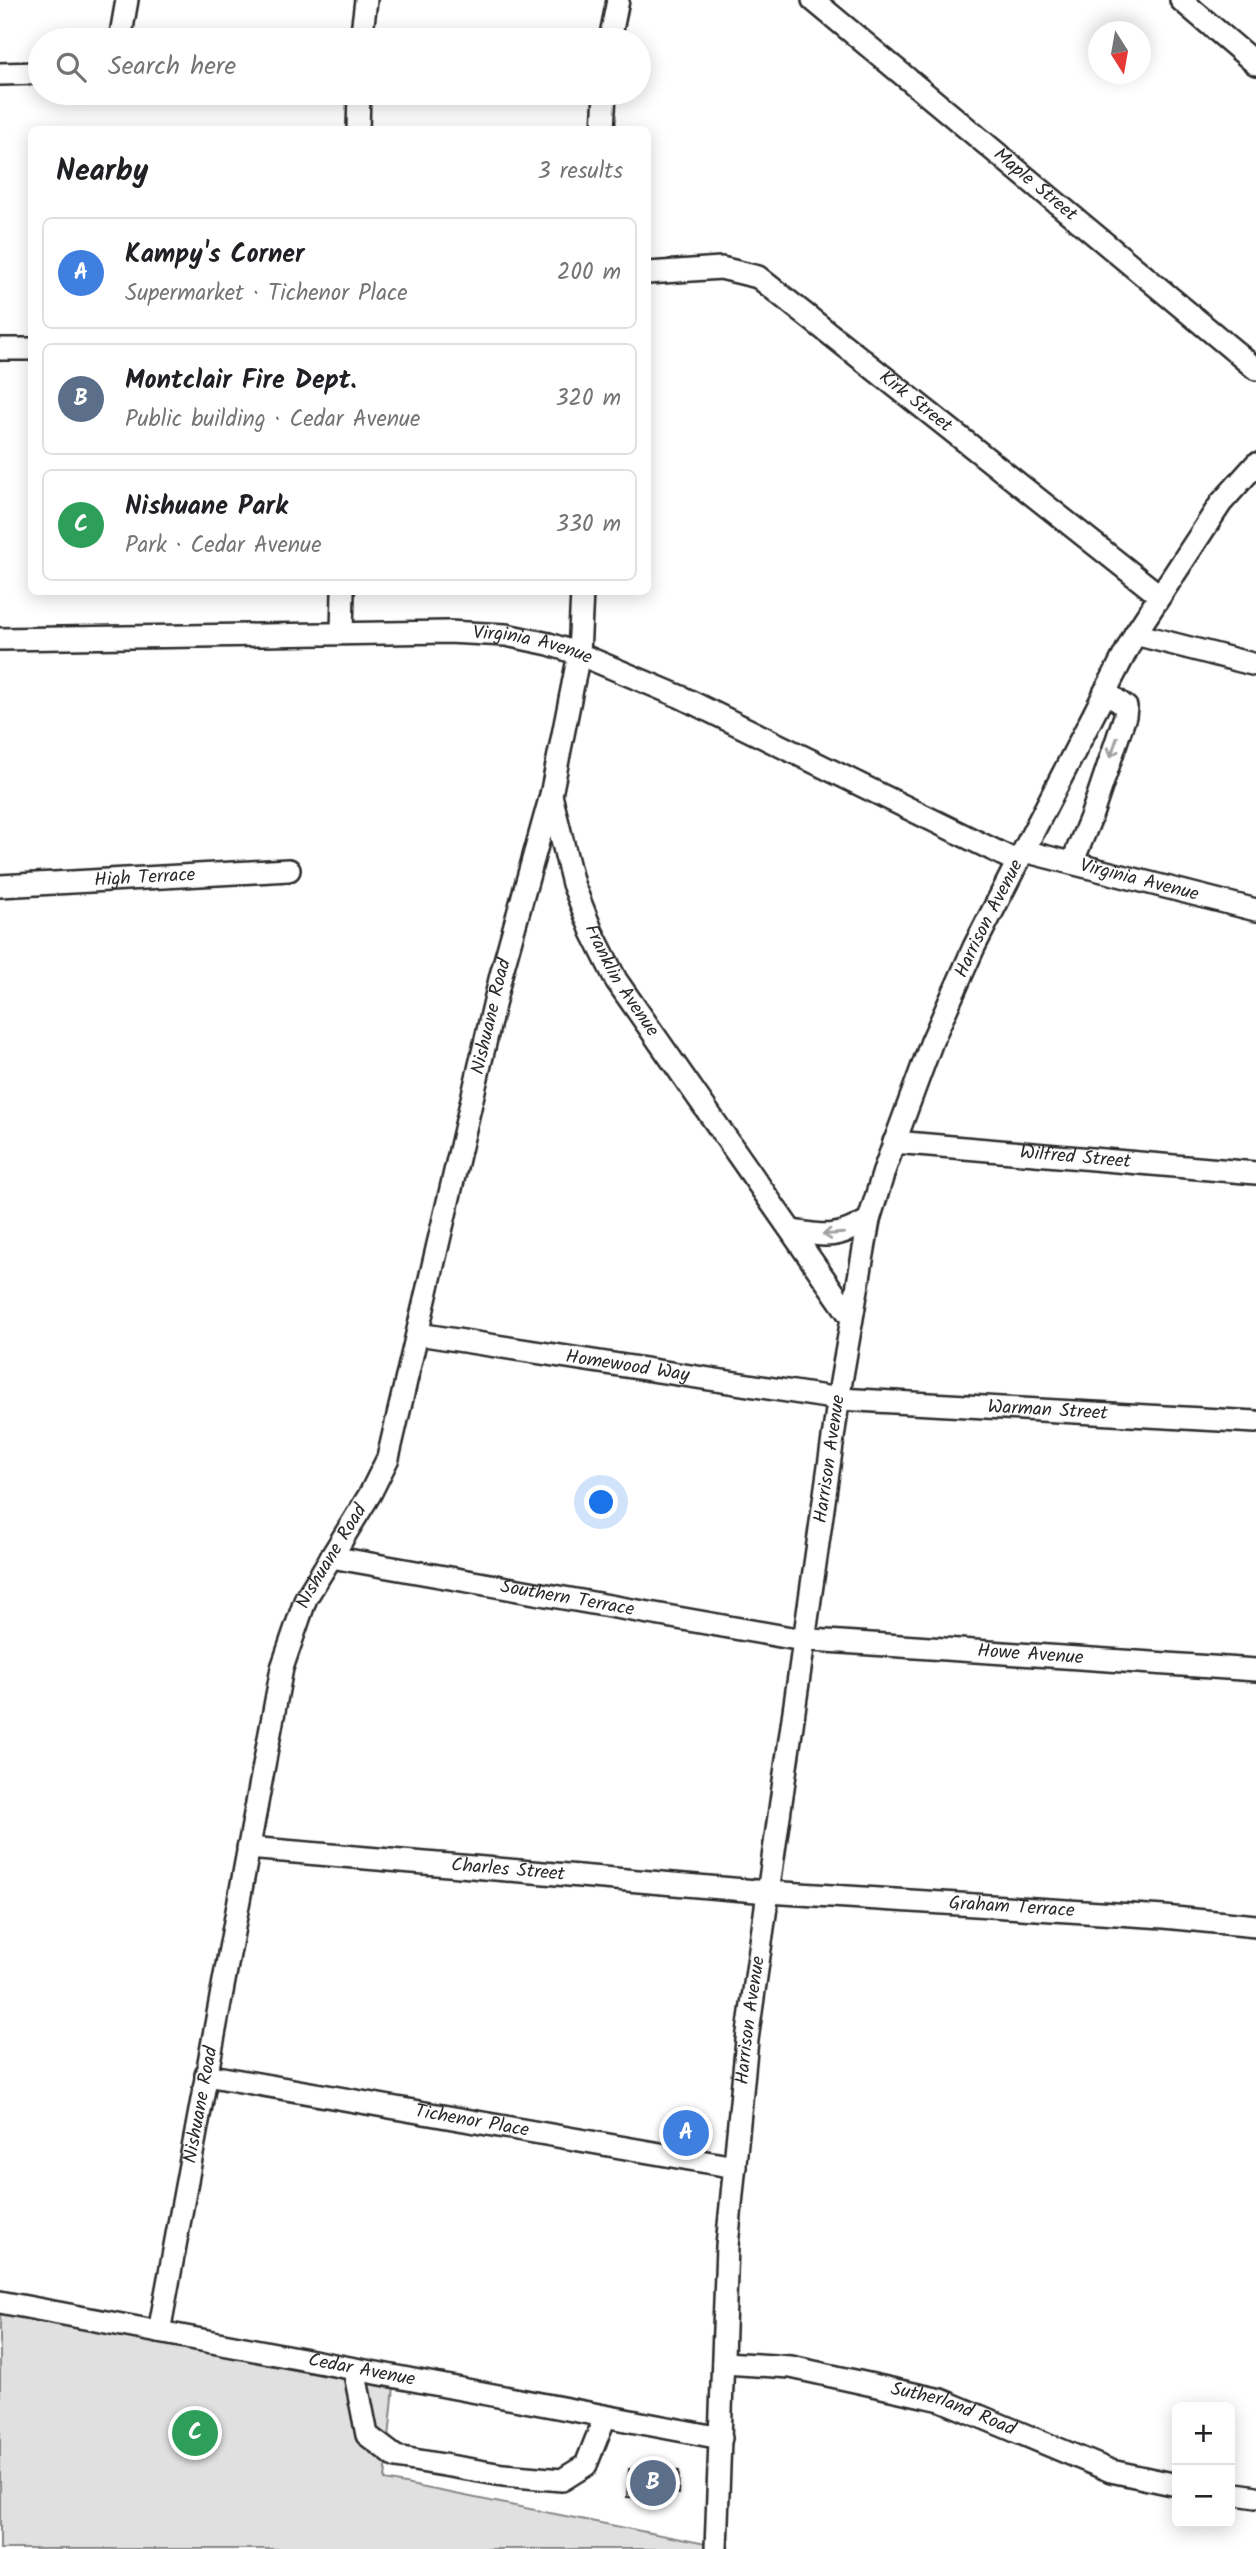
<!DOCTYPE html>
<html lang="en">
<head>
<meta charset="utf-8">
<style>
	body { margin:0; font-family:Kalam,sans-serif; background:#f6f6f6; color:#202124 }
	.controls { position:absolute; right:21px; bottom:21px; display:grid; overflow:hidden; border-radius:10px; box-shadow:0 4px 18px #0003 }
	.controls button { width:63px; height:63px; display:grid; place-items:center; padding:0; border:0; border-bottom:2px solid #e0e0e0; background:#fff; color:#202124; font:35px sans-serif }
	.compass { position:absolute; left:1088px; top:21px; width:63px; height:63px; border-radius:50%; background:#fff; box-shadow:0 4px 18px #0003; rotate:169deg }
	.you { position:absolute; left:602px; top:1503px; width:24px; height:24px; margin:-18px; border:5px solid #fff; border-radius:50%; background:#1a73e8; box-shadow:0 0 0 10px #1a73e833 }
	.badge { display:grid; place-items:center; width:46px; height:46px; border-radius:50%; background:#0b8043; color:#fff; font-size:23px; font-weight:700 }
	.pin { position:absolute; translate:-50% -50%; border:4px solid #fff; box-shadow:0 2px 7px #0006 }
	.list { margin:0; padding:0; list-style:none }
	h2 { display:flex; justify-content:space-between; align-items:center; height:91px; margin:0; padding:0 28px; font-size:30px }
	h2 small { font-size:23px; font-weight:400; color:#757577 }
	.list li { display:grid; grid-template-columns:46px 1fr auto; gap:21px; align-items:center; box-sizing:border-box; height:112px; margin:0 14px 14px; padding:0 14px; border:2px solid #e0e0e0; border-radius:10px }
	.list b { display:block; font-size:26px; white-space:nowrap }
	.list p { margin:0; font-size:23px; white-space:nowrap; color:#757577 }
	.list em { font-size:23px; font-style:normal; color:#757577 }
	.icon { flex:none; width:38px; height:38px; fill:none; stroke:currentColor; stroke-width:2; stroke-linecap:round; stroke-linejoin:round }
	.map { position:relative; flex:none; width:1256px; height:2549px; overflow:hidden }
	.search { position:absolute; background:#fff; box-shadow:0 4px 18px #0003; left:28px; top:28px; width:623px; height:77px; display:flex; align-items:center; gap:18px; box-sizing:border-box; padding:0 24px; border-radius:38px; color:#757577; font-size:26px }
	.panel { position:absolute; background:#fff; box-shadow:0 4px 18px #0003; left:28px; top:126px; width:623px; height:469px; border-radius:10px }
	.map>svg:first-child { display:block }
	.green { fill:#e0e0e0; stroke:#868686; stroke-width:2 }
	.building { fill:#cbcbcb; stroke:#2b2b2b; stroke-width:2 }
	.lines { fill:none; stroke-linecap:round; stroke-linejoin:round }
	.minor-casing { stroke:#2b2b2b; stroke-width:26 }
	.minor { stroke:#fff; stroke-width:21 }
	.oneway { stroke:#a0a0a0 }
	.labels { text-anchor:middle; dominant-baseline:central; stroke-width:7; stroke-linejoin:round; paint-order:stroke }
	.street-label { font-size:19px; fill:#2b2b2b; stroke:#fff }
</style>
</head>
<body>
<div class="map">
<svg width="1256" height="2549" viewBox="0 0 1256 2549">
	<rect width="100%" height="100%" fill="#fff"/>
	<filter id="ink" filterUnits="userSpaceOnUse"><feTurbulence type="fractalNoise" baseFrequency=".0143" numOctaves="2"/><feDisplacementMap in="SourceGraphic" scale="14" xChannelSelector="R" yChannelSelector="G"/><feConvolveMatrix kernelMatrix="1 2 1 2 8 2 1 2 1" color-interpolation-filters="sRGB"/></filter>
	<g filter="url(#ink)">
		<path class="green" d="M 0,2305 L 394,2386 L 385,2480 L 711,2545 L 711,2549 L 0,2549 Z"/>
		<path class="building" d="M 629,2469 L 679,2471 L 678,2494 L 673,2494 L 672,2499 L 627,2497 Z"/>
		<g class="lines">
			<g class="minor-casing">
				<g id="minor">
					<path id="s1" d="M 813,0 L 1256,369"/>
					<path d="M 1181,0 L 1256,64"/>
					<path d="M 120,40 L 127,0"/>
					<path d="M 361,40 L 366,0"/>
					<path d="M 610,40 L 618,0"/>
					<path d="M 0,74 L 40,73"/>
					<path d="M 358,130 L 359,93"/>
					<path d="M 603,130 L 605,93"/>
					<path id="s2" d="M 648,273 L 721,268 L 758,277 L 1160,596"/>
					<path d="M 0,349 L 32,349"/>
					<path id="s3" d="M 582,592 L 579,654 L 551,795 L 573,884 L 592,932 L 616,980 L 851,1317"/>
					<path d="M 342,633 L 343,592"/>
					<path d="M 1135,634 L 1256,665"/>
					<path id="s4" d="M 0,639 L 448,632 L 506,635 L 549,644 L 579,654 L 681,697 L 1018,862"/>
					<path id="s5" d="M 1024,851 L 1256,910"/>
					<path d="M 1072,863 L 1091,817 L 1125,716 L 1126,707 L 1105,691"/>
					<path id="s6" d="M 0,886 L 289,870"/>
					<path id="s7" d="M 894,1142 L 1256,1173"/>
					<path d="M 793,1231 C 828,1237 838,1238 869,1220"/>
					<path id="s8" d="M 418,1334 L 839,1399 L 1256,1422"/>
					<path id="s9" d="M 331,1557 L 797,1639 L 1256,1670"/>
					<path id="s10" d="M 248,1848 L 768,1892 L 1164,1917 L 1256,1926"/>
					<path id="s11" d="M 206,2075 L 735,2167"/>
					<path id="s12" d="M 0,2302 L 721,2438"/>
					<path id="s13" d="M 159,2332 L 282,1668 L 306,1598 L 370,1494 L 388,1458 L 501,975 L 551,795"/>
					<path id="s14" d="M 723,2363 L 791,2367 L 941,2400 L 1111,2471 L 1177,2485"/>
					<path d="M 354,2369 L 367,2435 L 396,2457 L 503,2475 L 562,2480 L 586,2465 L 605,2417"/>
					<path d="M 1230,2493 L 1256,2497"/>
					<path id="s15" d="M 716,2549 L 727,2246 L 747,2040 L 841,1382 L 869,1220 L 885,1168 L 932,1041 L 974,947 L 1135,634 L 1221,503 L 1256,464"/>
				</g>
			</g>
			<use href="#minor" class="minor"/>
		</g>
		<defs><path id="oneway-shaft" d="M-6 0H5M1.5-3L5.5 0L1.5 3" fill="none" stroke-width="1.6" stroke-linecap="round" stroke-linejoin="round" transform="scale(1.75)"/></defs>
		<g class="oneway">
			<use href="#oneway-shaft" transform="translate(1114 747) rotate(109)"/>
			<use href="#oneway-shaft" transform="translate(833 1234) rotate(176)"/>
		</g>
	</g>
	<g class="labels">
		<g class="street-label">
			<text stroke="none"><textPath href="#s1" startOffset="289">Maple Street</textPath></text>
			<text stroke="none"><textPath href="#s2" startOffset="312">Kirk Street</textPath></text>
			<text stroke="none"><textPath href="#s4" startOffset="534">Virginia Avenue</textPath></text>
			<text stroke="none"><textPath href="#s6" startOffset="145">High Terrace</textPath></text>
			<text stroke="none"><textPath href="#s5" startOffset="119">Virginia Avenue</textPath></text>
			<text stroke="none"><textPath href="#s15" startOffset="1664">Harrison Avenue</textPath></text>
			<text stroke="none"><textPath href="#s3" startOffset="406">Franklin Avenue</textPath></text>
			<text stroke="none"><textPath href="#s13" startOffset="1365">Nishuane Road</textPath></text>
			<text stroke="none"><textPath href="#s7" startOffset="182">Wilfred Street</textPath></text>
			<text stroke="none"><textPath href="#s8" startOffset="212">Homewood Way</textPath></text>
			<text stroke="none"><textPath href="#s8" startOffset="635">Warman Street</textPath></text>
			<text stroke="none"><textPath href="#s15" startOffset="1097">Harrison Avenue</textPath></text>
			<text stroke="none"><textPath href="#s13" startOffset="798">Nishuane Road</textPath></text>
			<text stroke="none"><textPath href="#s9" startOffset="240">Southern Terrace</textPath></text>
			<text stroke="none"><textPath href="#s9" startOffset="707">Howe Avenue</textPath></text>
			<text stroke="none"><textPath href="#s10" startOffset="261">Charles Street</textPath></text>
			<text stroke="none"><textPath href="#s10" startOffset="766">Graham Terrace</textPath></text>
			<text stroke="none"><textPath href="#s15" startOffset="530">Harrison Avenue</textPath></text>
			<text stroke="none"><textPath href="#s13" startOffset="231">Nishuane Road</textPath></text>
			<text stroke="none"><textPath href="#s11" startOffset="270">Tichenor Place</textPath></text>
			<text stroke="none"><textPath href="#s12" startOffset="368">Cedar Avenue</textPath></text>
			<text stroke="none"><textPath href="#s14" startOffset="236">Sutherland Road</textPath></text>
		</g>
	</g>
</svg>
<div class="controls">
<button>+</button>
<button>−</button>
</div>
<svg class="compass" viewBox="-18 -18 36 36"><path d="M0-13l5 13h-10z" fill="#e53935"/><path d="M0 13l5-13h-10z" fill="#757577"/></svg>
<div class="you"></div>
<div class="pin badge" style="left:686px;top:2133px;background:#3f7fe0">A</div>
<div class="pin badge" style="left:653px;top:2483px;background:#5c6f8a">B</div>
<div class="pin badge" style="left:195px;top:2433px;background:#2e9e5b">C</div>
<div class="search"><svg class="icon" aria-label="search" viewBox="0 0 24 24"><circle cx="10" cy="10" r="6"/><path d="M15 15l6 6"/></svg>Search here</div>
<section class="panel">
<h2>Nearby<small>3 results</small></h2>
<ul class="list">
<li><span class="badge" style="background:#3f7fe0">A</span><div><b>Kampy's Corner</b><p>Supermarket · Tichenor Place</p></div><em>200 m</em></li>
<li><span class="badge" style="background:#5c6f8a">B</span><div><b>Montclair Fire Dept.</b><p>Public building · Cedar Avenue</p></div><em>320 m</em></li>
<li><span class="badge" style="background:#2e9e5b">C</span><div><b>Nishuane Park</b><p>Park · Cedar Avenue</p></div><em>330 m</em></li>
</ul>
</section>
</div>
</body>
</html>
